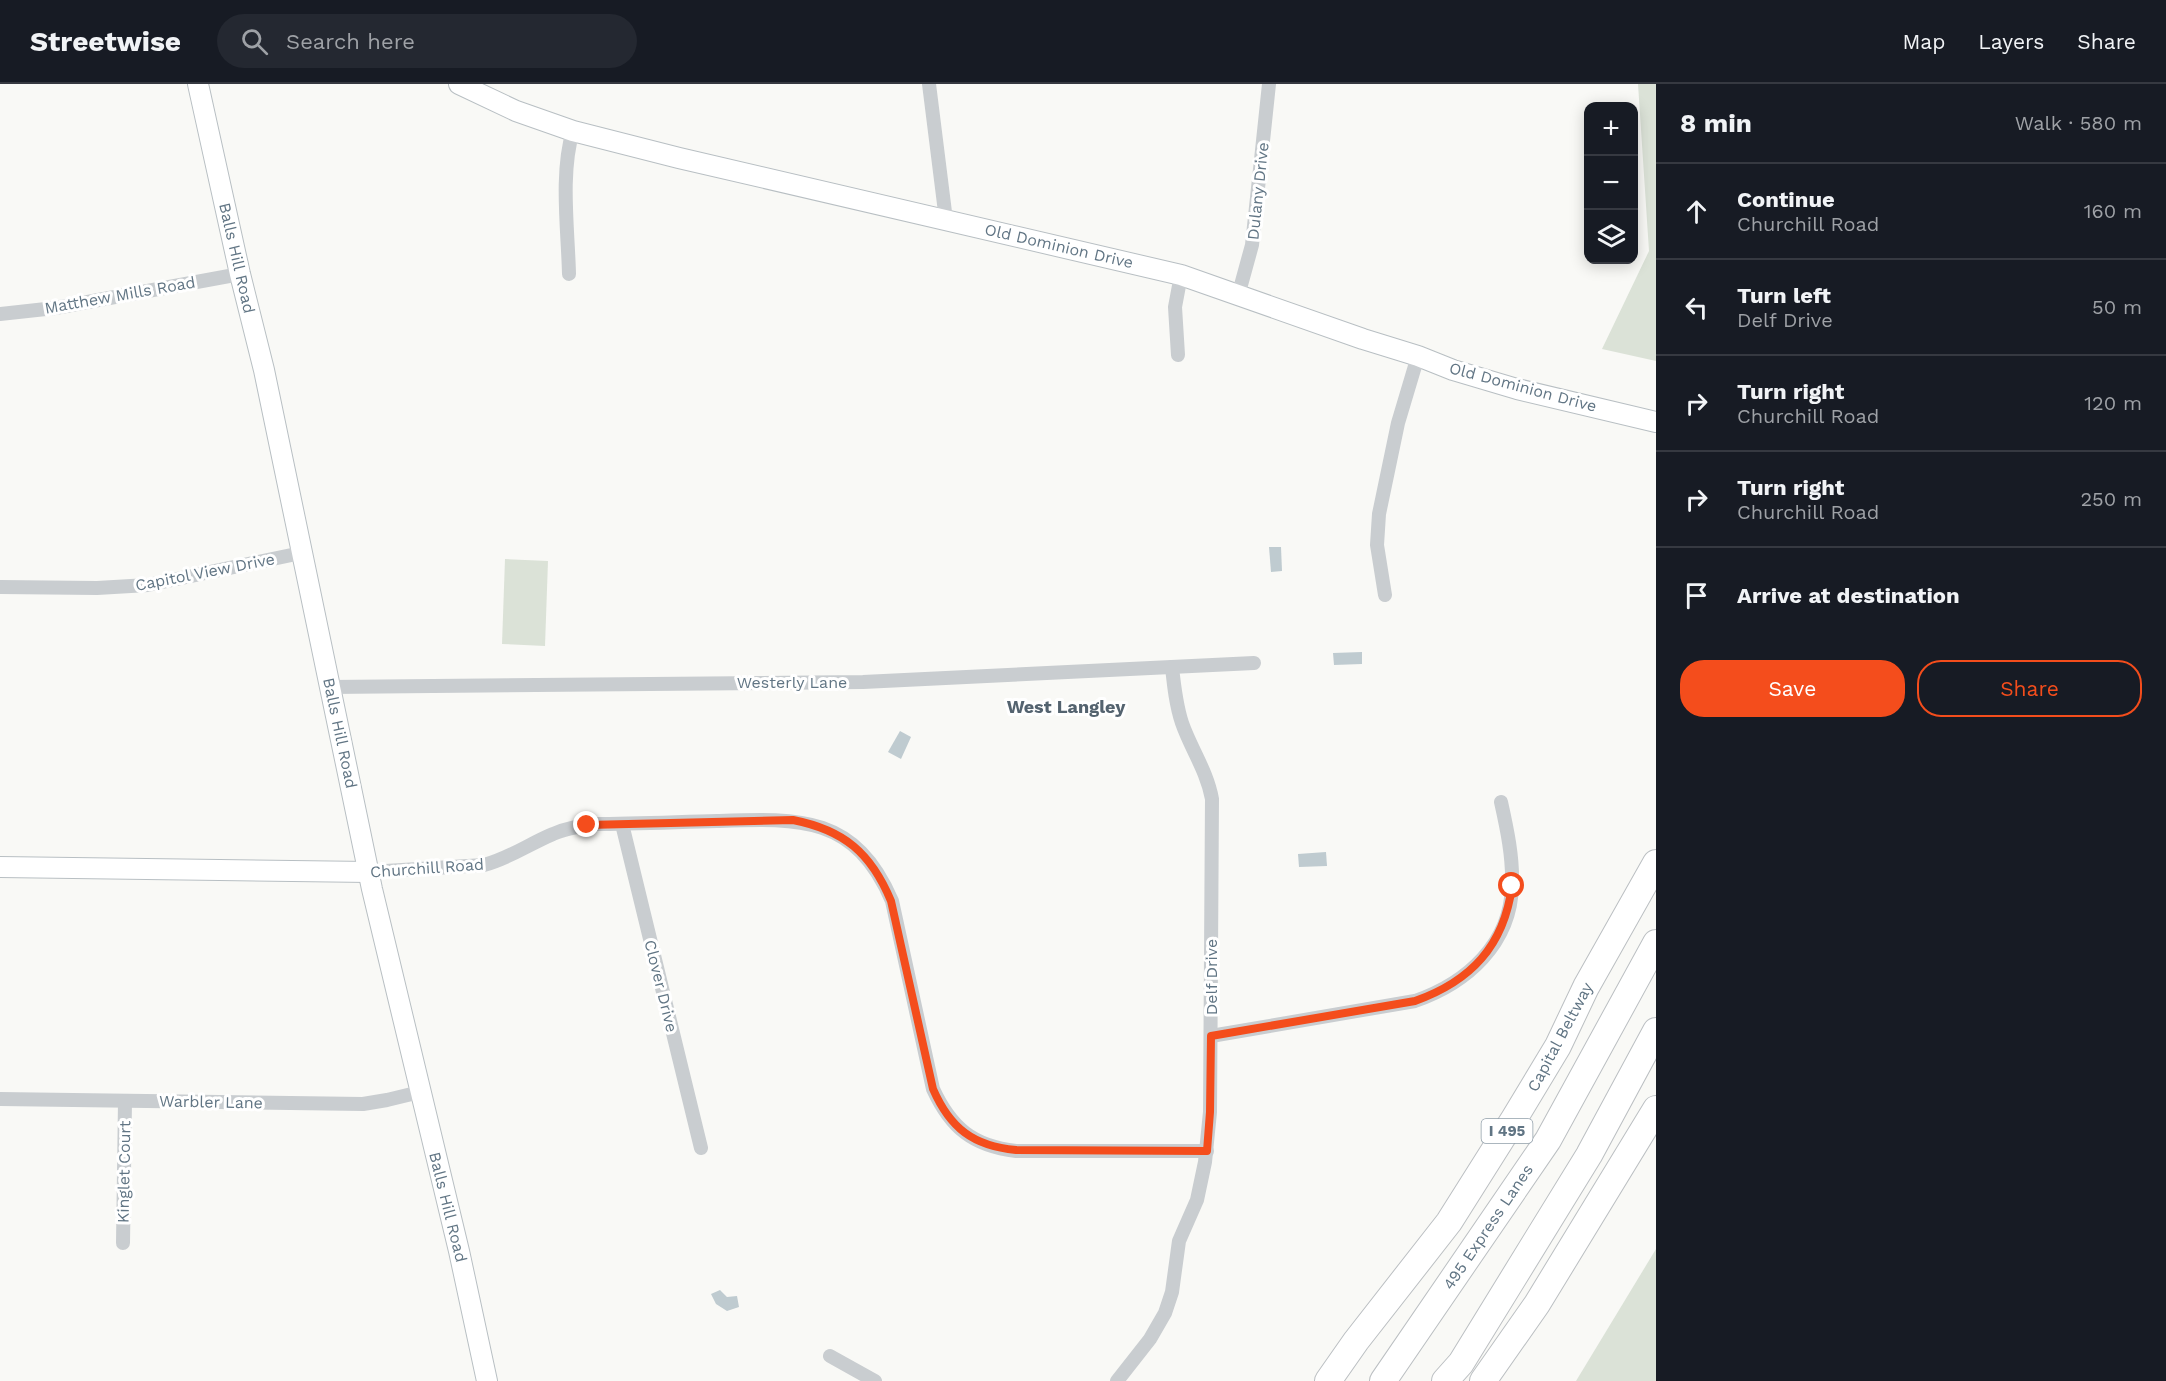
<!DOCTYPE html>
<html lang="en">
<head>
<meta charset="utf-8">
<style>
	body { margin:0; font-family:"Work Sans",sans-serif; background:#242831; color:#f1f3f6 }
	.controls { position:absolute; right:18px; top:18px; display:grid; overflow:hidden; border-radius:12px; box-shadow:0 3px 15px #0003 }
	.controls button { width:54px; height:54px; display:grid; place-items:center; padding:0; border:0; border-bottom:2px solid #363941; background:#171b24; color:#f1f3f6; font:30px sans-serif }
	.stop { position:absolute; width:18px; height:18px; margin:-14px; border:4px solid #f44d1c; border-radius:50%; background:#fff }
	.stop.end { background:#f44d1c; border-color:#fff; box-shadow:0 2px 6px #0008 }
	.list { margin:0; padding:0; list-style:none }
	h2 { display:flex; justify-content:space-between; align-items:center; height:78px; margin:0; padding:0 24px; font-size:26px }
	h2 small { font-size:20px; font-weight:400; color:#9ea1a6 }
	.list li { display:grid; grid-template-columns:39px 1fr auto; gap:18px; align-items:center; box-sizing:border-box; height:96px; padding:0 24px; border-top:2px solid #363941 }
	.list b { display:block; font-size:22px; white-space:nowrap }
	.list p { margin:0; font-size:20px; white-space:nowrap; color:#9ea1a6 }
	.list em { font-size:20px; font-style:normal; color:#9ea1a6 }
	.actions { display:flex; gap:12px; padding:18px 24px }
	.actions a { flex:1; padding:14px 0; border:2px solid #f44d1c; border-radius:24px; text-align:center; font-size:21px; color:#f44d1c }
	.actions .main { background:#f44d1c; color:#fff }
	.icon { flex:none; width:33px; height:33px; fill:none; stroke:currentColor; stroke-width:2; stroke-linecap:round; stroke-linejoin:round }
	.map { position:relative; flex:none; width:1656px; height:1297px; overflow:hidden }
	header { display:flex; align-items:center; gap:36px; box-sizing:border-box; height:84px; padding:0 30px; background:#171b24; border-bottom:2px solid #363941 }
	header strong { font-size:28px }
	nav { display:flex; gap:33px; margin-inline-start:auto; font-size:21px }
	.search { width:420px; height:54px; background:#242831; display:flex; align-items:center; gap:15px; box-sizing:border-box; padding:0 21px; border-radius:33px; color:#9ea1a6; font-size:22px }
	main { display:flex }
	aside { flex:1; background:#171b24 }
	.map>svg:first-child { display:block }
	.green { fill:#dbe2d7 }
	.water { fill:#bfcbd0 }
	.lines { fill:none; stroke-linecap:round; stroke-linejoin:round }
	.secondary-casing { stroke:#b8bfc3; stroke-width:22 }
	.highway-casing { stroke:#bbbfc2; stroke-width:28 }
	.street { stroke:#c9cdd0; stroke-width:14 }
	.secondary { stroke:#fff; stroke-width:20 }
	.highway { stroke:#fff; stroke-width:26 }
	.route { stroke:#f44d1c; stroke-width:8 }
	.labels { text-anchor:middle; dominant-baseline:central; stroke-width:6; stroke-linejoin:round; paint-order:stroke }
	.shield { fill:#fff; stroke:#909ea9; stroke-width:1.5 }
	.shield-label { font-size:15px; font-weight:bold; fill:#617584 }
	.street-label { font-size:16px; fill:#617584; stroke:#fff }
	.neighbourhood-label { font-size:18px; font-weight:bold; fill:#54636f; stroke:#fff }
</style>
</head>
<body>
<header>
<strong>Streetwise</strong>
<div class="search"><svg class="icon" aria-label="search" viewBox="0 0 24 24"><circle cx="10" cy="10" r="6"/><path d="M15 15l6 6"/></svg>Search here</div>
<nav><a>Map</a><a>Layers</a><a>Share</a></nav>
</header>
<main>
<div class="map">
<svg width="1656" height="1297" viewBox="0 0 1656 1297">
	<rect width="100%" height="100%" fill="#f9f9f6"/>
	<g class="green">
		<path d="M 1638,0 L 1656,0 L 1656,277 L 1602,265 L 1649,167 Z"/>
		<path d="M 505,475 L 548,477 L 545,562 L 502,560 Z"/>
		<path d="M 1656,1165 L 1656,1297 L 1576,1297 Z"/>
	</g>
	<g class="water">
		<path d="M 1269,463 L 1281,463 L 1282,487 L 1271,488 Z"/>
		<path d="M 1362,568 L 1362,580 L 1334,581 L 1333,569 Z"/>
		<path d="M 900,647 L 911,653 L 901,675 L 888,668 Z"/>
		<path d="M 1326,768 L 1327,782 L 1299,783 L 1298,770 Z"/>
		<path d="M 720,1206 L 727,1213 L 737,1212 L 739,1223 L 727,1227 L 716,1220 L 711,1210 Z"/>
	</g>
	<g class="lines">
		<g class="secondary-casing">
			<g id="secondary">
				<path d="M 198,0 L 240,190 L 264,286 L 372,805 L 459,1167 L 487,1297"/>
				<path d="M 459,0 L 516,27 L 573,47 L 679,74 L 1181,191 L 1363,255 L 1418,272 L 1453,286 L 1517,305 L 1656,338"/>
				<path d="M 0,783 L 369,788"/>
			</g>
		</g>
		<g class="highway-casing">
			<g id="highway">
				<path d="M 1328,1297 L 1356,1257 L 1449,1138 L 1514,1035 L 1558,962 L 1586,903 L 1656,779"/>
				<path d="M 1383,1297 L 1548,1056 L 1656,859"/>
				<path d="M 1445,1297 L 1461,1279 L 1589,1071 L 1656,947"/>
				<path d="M 1483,1297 L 1537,1220 L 1656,1025"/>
			</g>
		</g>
		<g class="street">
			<path d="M 929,0 L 946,136"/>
			<path d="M 569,190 C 568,146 560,89 573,47"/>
			<path d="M 1238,212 L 1252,161 L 1269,0"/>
			<path d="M 0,230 L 55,224 L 240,190"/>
			<path d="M 1178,271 L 1175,223 L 1181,191"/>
			<path d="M 0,503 L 97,504 L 148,501 L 301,469"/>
			<path d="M 1385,511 L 1377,461 L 1379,430 L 1398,339 L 1418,272"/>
			<path d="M 330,603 L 863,598 L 1254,579"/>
			<path d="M 622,740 L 701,1064"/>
			<path d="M 369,788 L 484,781 C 510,774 529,760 553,750 C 566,744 580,742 594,740 C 635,740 676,738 717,737 C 799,734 855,731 892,817 L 933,1005 C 951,1044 973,1062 1016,1067 L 1207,1067"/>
			<path d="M 1211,952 L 1415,917 C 1467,899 1511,860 1512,801 C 1513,773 1507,745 1501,718"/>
			<path d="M 0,1015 L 363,1020 L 387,1016 L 420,1008"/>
			<path d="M 123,1159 L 125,1017"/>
			<path d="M 830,1272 L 875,1297"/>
			<path d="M 1117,1297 L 1150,1255 L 1165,1229 L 1172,1208 L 1179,1157 L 1197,1116 L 1205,1078 L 1210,1028 L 1212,715 C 1207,687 1191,665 1182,639 C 1176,621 1174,602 1172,583"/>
		</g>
		<use href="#secondary" class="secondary"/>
		<use href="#highway" class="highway"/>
	</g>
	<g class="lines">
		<path class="route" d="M 587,741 L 793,736 C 844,746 871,769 891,817 L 933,1005 C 950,1044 973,1062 1016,1066 L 1207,1067 L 1210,1028 L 1211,952 L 1415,917 C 1471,897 1504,862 1512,802"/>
	</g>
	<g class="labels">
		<rect class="shield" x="1481.5" y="1035" width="51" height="24" rx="4.5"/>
		<g class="shield-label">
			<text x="1507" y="1047">I 495</text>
		</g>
		<g class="street-label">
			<text transform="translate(1258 107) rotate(-84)">Dulany Drive</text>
			<text transform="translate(1059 162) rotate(13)">Old Dominion Drive</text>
			<text transform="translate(237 174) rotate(77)">Balls Hill Road</text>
			<text transform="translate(120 211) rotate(-10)">Matthew Mills Road</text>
			<text transform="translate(1523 303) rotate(15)">Old Dominion Drive</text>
			<text transform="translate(205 488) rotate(-11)">Capitol View Drive</text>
			<text x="792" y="598">Westerly Lane</text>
			<text transform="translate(340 649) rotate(78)">Balls Hill Road</text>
			<text transform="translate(427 784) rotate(-4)">Churchill Road</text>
			<text transform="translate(1211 893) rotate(-90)">Delf Drive</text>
			<text transform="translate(661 902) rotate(76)">Clover Drive</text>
			<text transform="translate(1560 953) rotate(-62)">Capital Beltway</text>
			<text transform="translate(211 1018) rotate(1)">Warbler Lane</text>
			<text transform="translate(124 1088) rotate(-89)">Kinglet Court</text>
			<text transform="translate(448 1123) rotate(76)">Balls Hill Road</text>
			<text transform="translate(1488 1143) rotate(-56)">495 Express Lanes</text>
		</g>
		<g class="neighbourhood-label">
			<text x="1066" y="622">West Langley</text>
		</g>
	</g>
</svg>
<div class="controls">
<button>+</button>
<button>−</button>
<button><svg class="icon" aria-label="layers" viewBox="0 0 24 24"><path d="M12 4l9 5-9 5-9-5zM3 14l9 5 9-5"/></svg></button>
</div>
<div class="stop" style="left:1512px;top:802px"></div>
<div class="stop end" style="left:587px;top:741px"></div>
</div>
<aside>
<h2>8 min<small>Walk · 580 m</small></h2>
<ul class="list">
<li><svg class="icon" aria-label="ahead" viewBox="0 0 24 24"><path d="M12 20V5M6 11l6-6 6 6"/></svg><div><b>Continue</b><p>Churchill Road</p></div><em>160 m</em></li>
<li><svg class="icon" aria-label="left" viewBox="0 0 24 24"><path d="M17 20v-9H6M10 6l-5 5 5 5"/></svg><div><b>Turn left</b><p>Delf Drive</p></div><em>50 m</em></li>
<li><svg class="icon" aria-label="right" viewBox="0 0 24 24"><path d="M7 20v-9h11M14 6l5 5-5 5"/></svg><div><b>Turn right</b><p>Churchill Road</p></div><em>120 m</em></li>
<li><svg class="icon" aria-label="right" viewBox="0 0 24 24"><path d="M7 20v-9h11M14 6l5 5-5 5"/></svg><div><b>Turn right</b><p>Churchill Road</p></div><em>250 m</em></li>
<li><svg class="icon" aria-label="arrive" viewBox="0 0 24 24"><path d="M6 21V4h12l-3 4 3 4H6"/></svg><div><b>Arrive at destination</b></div></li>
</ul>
<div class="actions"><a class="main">Save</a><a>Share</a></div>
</aside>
</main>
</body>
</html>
